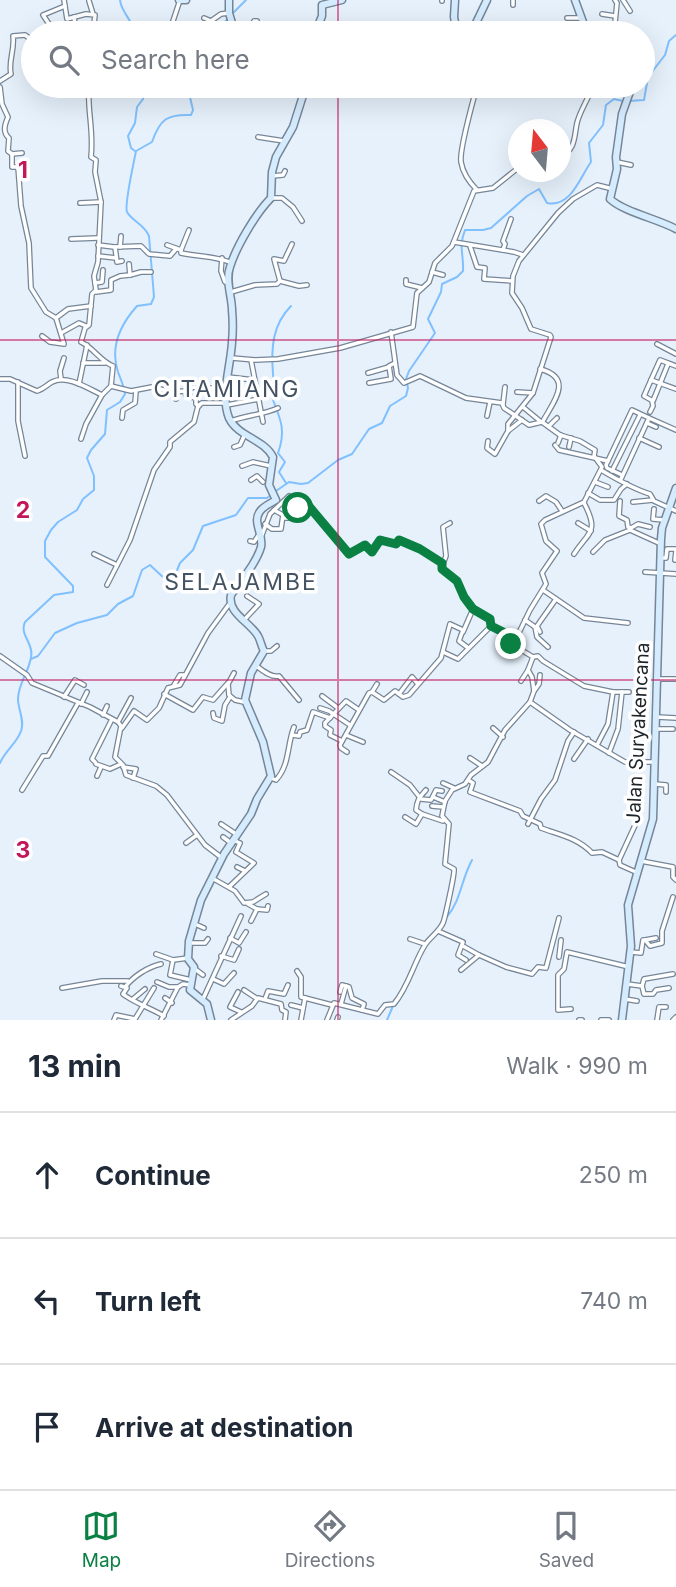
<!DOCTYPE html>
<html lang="en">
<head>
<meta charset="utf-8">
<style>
	body { margin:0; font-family:Inter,sans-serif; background:#f2f2f3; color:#1f2937 }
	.compass { position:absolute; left:508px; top:119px; width:63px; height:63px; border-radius:50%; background:#fff; box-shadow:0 7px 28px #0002; rotate:344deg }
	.stop { position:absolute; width:21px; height:21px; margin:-16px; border:5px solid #0b8043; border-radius:50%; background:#fff }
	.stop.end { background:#0b8043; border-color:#fff; box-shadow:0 2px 7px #0008 }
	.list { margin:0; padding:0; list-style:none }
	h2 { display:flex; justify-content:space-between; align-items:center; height:91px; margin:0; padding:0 28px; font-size:30px }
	h2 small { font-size:23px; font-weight:400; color:#747a83 }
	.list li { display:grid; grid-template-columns:46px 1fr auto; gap:21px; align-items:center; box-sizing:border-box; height:126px; padding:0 28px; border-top:2px solid #e0e1e3 }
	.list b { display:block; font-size:26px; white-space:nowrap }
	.list em { font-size:23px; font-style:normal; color:#747a83 }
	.icon { flex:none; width:38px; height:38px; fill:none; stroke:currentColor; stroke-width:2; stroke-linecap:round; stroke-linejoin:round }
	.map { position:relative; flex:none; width:676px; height:1020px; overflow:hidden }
	.search { position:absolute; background:#fff; box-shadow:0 7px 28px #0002; left:21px; right:21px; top:21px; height:77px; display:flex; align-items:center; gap:18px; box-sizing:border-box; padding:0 24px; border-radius:38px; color:#747a83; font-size:26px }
	.sheet { height:469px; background:#fff }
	nav { display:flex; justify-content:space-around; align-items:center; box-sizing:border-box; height:98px; border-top:2px solid #e0e1e3; background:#fff; font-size:19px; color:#747a83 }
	nav a { display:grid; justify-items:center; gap:4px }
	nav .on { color:#0b8043 }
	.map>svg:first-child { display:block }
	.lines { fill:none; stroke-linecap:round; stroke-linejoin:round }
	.stream { stroke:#81c0fe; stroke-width:2 }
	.street-casing { stroke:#768697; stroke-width:6 }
	.secondary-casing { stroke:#768697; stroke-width:9 }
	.street { stroke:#fff; stroke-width:3.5 }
	.secondary { stroke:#d5ebfe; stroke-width:6 }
	.route { stroke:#0b8043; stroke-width:9 }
	.grid { fill:none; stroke:#c2185b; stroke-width:2; stroke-opacity:0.55 }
	.labels { text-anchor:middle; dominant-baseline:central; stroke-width:7; stroke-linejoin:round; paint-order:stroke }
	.street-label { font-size:19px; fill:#1b2228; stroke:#fff }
	.quarter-label { font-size:23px; letter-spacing:2px; fill:#445363; stroke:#fff }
	.grid-label { font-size:23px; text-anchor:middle; font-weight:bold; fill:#c2185b; stroke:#fff; stroke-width:7; stroke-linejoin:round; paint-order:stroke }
</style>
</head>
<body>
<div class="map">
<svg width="676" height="1020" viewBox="0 0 676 1020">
	<rect width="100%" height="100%" fill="#e6f1fc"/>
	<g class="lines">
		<g class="stream">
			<path d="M 120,0 C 121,12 133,21 135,33"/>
			<path d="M 232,14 L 246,0"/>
			<path d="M 223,33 L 224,23 L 228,18"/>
			<path d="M 628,101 L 644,100 L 648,77 L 665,55 L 669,41 L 676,35"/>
			<path d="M 135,151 L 131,148 L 128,136 L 135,123 L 137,107 L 143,99 L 146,86"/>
			<path d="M 286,483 L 279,472 L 285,462 L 278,453 C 286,431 281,420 273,400 L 276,390 C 272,384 274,382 273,374 C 271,349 272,325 291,306"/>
			<path d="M 276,491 L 289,482 L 301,484 L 308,483 L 338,460 L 352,454 L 369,429 L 382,423 L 390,406 L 406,396 L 408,388 L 406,379 L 409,371 L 435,333 L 428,319 L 441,292 L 442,284 L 457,277 L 463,271 C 464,253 458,248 465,230 L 483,230 L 491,228 L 527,196 L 539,189 L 547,203 C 571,208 580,177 591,162 L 589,143 L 603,125 L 606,105 L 614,99 L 623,101"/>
			<path d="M 31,659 L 38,656 L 55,633 L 77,623 L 107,615 L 118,604 L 133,596 L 142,570 L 150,565 L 165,579 L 173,580 L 180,563 L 193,550 L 203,526 L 236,515 L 248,498 L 267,498 L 272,494"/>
			<path d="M 0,763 C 5,751 17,743 21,731 C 25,720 18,710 18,699 C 18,684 29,672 31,657 C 34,643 19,635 25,622 L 54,595 L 73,592 L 73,586 L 45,557 L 45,541 L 51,530 L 58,522 L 77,510 L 83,499 L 94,490 L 94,476 L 87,458 L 91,450 L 105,434 L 107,410 L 120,402 L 125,394 C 124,386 121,380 118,372 C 110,348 120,325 137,306 L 151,304 L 154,297 L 149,236 C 144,224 132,221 127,212 C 124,205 134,162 136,151 L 152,142 C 160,119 167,114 191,115 L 193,110 L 189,93 L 190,86"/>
			<path d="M 446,918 C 461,901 461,880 472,860"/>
			<path d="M 403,994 L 420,958"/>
			<path d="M 387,1020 L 393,1006"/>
		</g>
		<g class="street-casing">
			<g id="street">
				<path d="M 64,0 L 67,19 L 86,14 L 95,15 L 93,33"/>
				<path d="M 623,0 L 630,11"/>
				<path d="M 89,1 L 93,14"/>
				<path d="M 442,1 L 442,0"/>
				<path d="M 513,5 L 513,0"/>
				<path d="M 602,14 L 615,16"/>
				<path d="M 74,17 L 76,32"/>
				<path d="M 204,18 L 211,21 L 221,14 L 229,13"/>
				<path d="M 567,18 L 580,18"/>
				<path d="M 40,33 L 45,29 L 50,33"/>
				<path d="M 60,33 L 49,24 L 43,15 L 65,6"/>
				<path d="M 65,33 L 93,28"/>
				<path d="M 174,33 L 170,30 L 180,0"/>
				<path d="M 199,33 L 201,25"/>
				<path d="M 205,33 L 211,21"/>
				<path d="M 249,33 L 254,21 L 257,21"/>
				<path d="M 614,33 L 617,3 L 615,0"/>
				<path d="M 0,81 L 11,74 C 8,61 15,50 13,36 L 25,35 L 33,41"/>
				<path d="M 89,86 C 87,110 94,131 91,157 L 96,160 L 95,172 L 101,202 L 98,262 L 94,276 L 96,290 L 92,294 L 89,325 L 85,328 L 81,342 C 94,348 100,361 113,366 L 111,386"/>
				<path d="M 0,87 L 2,104 L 8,117 C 5,124 2,132 9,138 L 8,151 L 12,154 L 12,167 L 18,167 L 21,206 L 29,243 L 31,288 L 46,312 L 56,318 L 68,309 L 91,306"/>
				<path d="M 258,137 L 284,141"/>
				<path d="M 12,154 L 22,153"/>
				<path d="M 560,156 C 576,151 574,136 577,123 C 580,110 589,99 592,86"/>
				<path d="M 617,162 L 631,165"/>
				<path d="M 272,176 L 283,175 L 285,171"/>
				<path d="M 477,190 C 469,182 463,174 461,162 C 459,150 473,101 477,86"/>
				<path d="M 271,198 L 282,198 L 293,207 L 302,221"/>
				<path d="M 80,203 L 101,202"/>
				<path d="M 71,239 L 98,238"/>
				<path d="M 454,242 L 514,252 L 523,255"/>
				<path d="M 98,245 L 114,247 L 141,246 L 149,254 L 170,256 L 176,249"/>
				<path d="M 167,245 L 181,250 L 181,253 C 199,257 216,256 232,263"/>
				<path d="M 470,246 L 477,267 L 485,268 L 484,279 L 512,281"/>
				<path d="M 115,247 L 117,262 L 122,261"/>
				<path d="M 120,247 L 121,236"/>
				<path d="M 181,250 L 189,230"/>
				<path d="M 503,250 L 505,244 L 503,241 L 511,219"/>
				<path d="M 98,256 L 116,258"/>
				<path d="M 222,258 L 221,271 L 225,282 L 227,282"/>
				<path d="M 129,264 L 130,275 L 141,272 L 151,272"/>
				<path d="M 432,272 L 443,275"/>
				<path d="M 406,280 L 406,284 L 422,288"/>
				<path d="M 280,281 L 274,259 L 284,261 L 292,244"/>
				<path d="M 95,283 L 102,282 L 103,270"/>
				<path d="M 96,292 L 111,290 L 111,280 L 120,276 L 130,275"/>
				<path d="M 231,292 L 255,285 L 277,284 L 280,281 L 299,286 L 307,285"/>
				<path d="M 391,332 L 397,375 L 404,383 L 420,376 L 466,398 L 502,403 L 504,408 L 529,425 L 542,422 L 560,435 L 580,441 L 595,450 L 594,456 L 602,467 L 584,502 L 545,520 L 541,524 L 546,541 L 557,551 L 542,573 L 546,584 L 530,610 L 513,645 L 533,657 L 528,670 L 532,677 L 534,691 L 530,702 L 570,730 L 625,762 L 654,762"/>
				<path d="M 61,333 L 79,323 L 86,326"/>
				<path d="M 42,336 L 50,342 L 64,344 L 56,318"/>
				<path d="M 657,344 L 676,354"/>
				<path d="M 232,358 L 255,360 L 278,359 L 340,348 L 413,327 L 417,293 L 429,282 L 435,263 L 452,246 L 474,191 L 493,188 L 518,168"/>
				<path d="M 251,360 L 263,422"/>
				<path d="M 83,363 L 105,363"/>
				<path d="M 676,366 L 660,360 L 651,380 L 676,389"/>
				<path d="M 540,369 C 574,378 554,401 543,421"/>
				<path d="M 368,373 L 389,367"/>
				<path d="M 228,377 L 254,380"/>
				<path d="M 0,379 L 10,379 L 37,391 C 43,389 47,385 52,382 C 67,374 89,389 102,395 L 111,386 L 131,391 L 152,387 L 172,392 L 185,391 L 194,387 L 225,389"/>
				<path d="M 61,379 L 60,371 L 64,358"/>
				<path d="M 651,380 L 644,396 L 653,401 L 668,364"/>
				<path d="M 18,382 L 18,421 L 25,456"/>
				<path d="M 369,383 L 391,379 L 389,366 L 395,363"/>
				<path d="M 79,384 L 87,345"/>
				<path d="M 185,391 L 186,396 L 196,398 L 196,404 L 199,406"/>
				<path d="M 175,392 L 176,399"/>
				<path d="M 517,392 L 533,393"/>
				<path d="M 503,404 L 505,387"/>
				<path d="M 227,405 L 259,399"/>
				<path d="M 523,407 L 540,421"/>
				<path d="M 650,412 L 653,406 L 652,401"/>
				<path d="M 487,416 L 490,402"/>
				<path d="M 122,418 L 123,410 L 135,403 L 136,391"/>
				<path d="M 649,418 L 676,430"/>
				<path d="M 231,421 C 247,415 262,415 278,408"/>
				<path d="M 647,423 L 656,427"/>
				<path d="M 549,426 L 557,418"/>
				<path d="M 508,431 L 508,424 L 533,393 L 551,337 L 550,335 L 531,329 L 522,308 L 512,293 L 513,276 L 519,261 L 558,213 L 573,199 L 597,185 L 609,188"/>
				<path d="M 639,438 L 659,447"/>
				<path d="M 81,439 L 86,424 L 102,395"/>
				<path d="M 488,441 L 487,448 L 495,454 L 508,431 L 522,420"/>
				<path d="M 558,443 L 561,435"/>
				<path d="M 555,445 L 559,450 L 608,461"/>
				<path d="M 234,447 L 240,445 L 245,434"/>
				<path d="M 569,447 L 571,438"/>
				<path d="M 242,466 L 253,462 L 271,466"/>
				<path d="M 601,470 C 616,479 634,489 650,494 L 654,501 L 676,511"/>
				<path d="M 612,471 L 640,415"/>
				<path d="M 621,479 L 649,418 L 632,410 L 606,465 L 607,468 L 622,475"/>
				<path d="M 251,480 L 257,476 L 263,482"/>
				<path d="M 595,482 L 608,487"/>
				<path d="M 588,493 L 600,500 L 614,500 L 621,489 L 627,484"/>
				<path d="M 539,501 L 546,496 L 556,502 L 562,511"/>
				<path d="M 620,501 L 619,516 L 627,520 L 628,527 L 631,528"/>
				<path d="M 633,502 L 653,500"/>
				<path d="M 654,509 L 653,519 L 664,520"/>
				<path d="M 283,518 L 289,518 L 299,506"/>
				<path d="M 578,523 L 591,531"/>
				<path d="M 265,524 L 272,529 L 281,529 L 283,515 L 274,510"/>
				<path d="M 631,528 L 638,524 L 650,527"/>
				<path d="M 262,535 L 270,514 L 289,496 L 299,506 L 307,504 L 349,554 L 365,545 L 372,552 L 381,539 L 396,544 L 400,541 L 420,549 L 443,564 L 442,569 L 457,581 L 464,597 L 473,609 L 490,619 L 491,626 L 503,632 L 504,639 L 513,645"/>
				<path d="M 250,541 L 254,542 L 260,533"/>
				<path d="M 593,552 L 605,540 L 630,530 L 661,544"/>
				<path d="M 94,554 L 117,565"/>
				<path d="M 574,554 C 588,532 600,533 584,503"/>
				<path d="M 660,558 L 666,558 L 667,549 L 676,549"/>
				<path d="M 675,560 L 676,551"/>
				<path d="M 443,564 L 446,556 L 443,527 L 450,523"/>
				<path d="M 645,572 L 676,574"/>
				<path d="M 107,585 L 130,540 L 154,470 L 170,447 L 170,442 L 194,422 L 198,406 L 202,403 L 225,403"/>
				<path d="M 543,590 L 584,618 L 628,623"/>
				<path d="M 244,620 L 259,604 L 247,596"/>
				<path d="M 525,620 L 535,627 L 537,637 L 548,647"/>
				<path d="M 463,632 L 473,609"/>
				<path d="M 540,632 L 537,626 L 556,599"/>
				<path d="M 264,651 L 271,651 L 277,646"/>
				<path d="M 443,652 L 458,659 L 491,626"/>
				<path d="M 0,656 L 27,675 L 32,683 L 90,707 L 118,722 L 121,726 L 115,757 L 123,765 L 126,775 L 156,786 L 167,795 L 205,845 L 222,858"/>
				<path d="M 533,657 L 538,656 L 543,661 L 584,686 L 613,692"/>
				<path d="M 255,665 C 262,670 271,678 279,676 L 299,700"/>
				<path d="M 234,673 L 228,684 L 229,695 L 235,700 L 244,702"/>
				<path d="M 658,679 L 676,679"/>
				<path d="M 521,681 L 528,670"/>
				<path d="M 174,685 L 180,675 L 184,675"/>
				<path d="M 534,691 L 539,684 L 540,675"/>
				<path d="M 372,692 L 377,684"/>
				<path d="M 164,694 L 193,710 L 203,697 L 213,700 L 228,683"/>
				<path d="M 399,694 L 412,677 L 418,684"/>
				<path d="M 322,696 L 338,708"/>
				<path d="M 64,697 L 75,680 L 84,685"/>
				<path d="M 81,704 L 87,692"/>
				<path d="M 320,708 L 329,711 L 350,725"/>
				<path d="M 213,713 L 214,718 L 222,721 L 225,705 L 230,697"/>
				<path d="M 103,715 L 107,706"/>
				<path d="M 657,717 L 676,718"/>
				<path d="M 118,722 L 131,698"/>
				<path d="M 122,728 L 134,711 L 147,720 L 159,708 L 168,688 L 180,685 L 208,633 L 230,603"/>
				<path d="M 493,728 L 503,737"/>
				<path d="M 656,729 L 673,729"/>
				<path d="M 292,735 L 299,736 L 300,732 L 307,730 L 313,712 L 330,718"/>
				<path d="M 346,735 L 363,742"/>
				<path d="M 342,741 L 330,735 L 331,730 L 325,726 L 325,723 L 346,701 L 359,710"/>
				<path d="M 597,745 L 608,724 L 613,692 L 629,692"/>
				<path d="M 347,752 L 341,748 L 340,745 L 369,693 L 372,692 L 384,700 L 395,691 L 403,697 L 409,695 L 441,658 L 450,624 L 463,630 L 459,641 L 467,647"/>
				<path d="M 609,753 L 618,729 L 622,692"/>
				<path d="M 470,758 L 482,766"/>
				<path d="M 574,759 L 588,739"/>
				<path d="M 95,762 L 92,759 L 112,719"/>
				<path d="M 96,764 L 110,769 L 121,764"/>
				<path d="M 123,767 L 136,769 L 133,778"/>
				<path d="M 391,772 L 410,785 L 421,799 L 431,800 L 436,790 L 442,791"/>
				<path d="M 97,776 L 101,767"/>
				<path d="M 271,778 L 276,780 C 290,765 287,744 294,727"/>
				<path d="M 468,780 L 473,783 L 470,792 L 520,811 L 523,816 L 540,824 L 541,828 C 560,835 578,838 592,853 L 602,852 L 619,860 L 620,865 L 638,873"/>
				<path d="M 443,783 L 454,788"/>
				<path d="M 655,784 L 666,785 L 666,792"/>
				<path d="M 22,790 L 43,756 L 48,756 L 78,703"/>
				<path d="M 433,797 L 445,802"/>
				<path d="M 432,806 L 443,807"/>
				<path d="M 422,814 L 416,810 C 417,799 420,797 426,790"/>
				<path d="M 405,817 L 416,824 L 422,814 L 443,821 L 444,819"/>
				<path d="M 221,824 L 236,834"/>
				<path d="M 528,824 L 541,799 L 555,780 L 568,741 L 574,732"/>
				<path d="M 223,837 L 231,843"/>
				<path d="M 186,843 L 197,835"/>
				<path d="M 619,860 L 637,821 L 635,818 L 638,805"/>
				<path d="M 641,861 L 673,867 L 673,877 L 676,880"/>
				<path d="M 237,867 L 245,871"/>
				<path d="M 212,878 L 235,891 L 244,903 L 253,902 L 266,894"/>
				<path d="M 229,887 L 254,863 L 236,852 L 240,843 L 233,840"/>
				<path d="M 248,904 L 257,909 L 251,921"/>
				<path d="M 257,909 L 267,910 L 268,906"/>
				<path d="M 195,924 L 204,928"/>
				<path d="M 438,931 L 463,942 L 458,955 L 466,960"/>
				<path d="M 230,938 L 239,943 L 246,932"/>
				<path d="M 410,939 L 425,944"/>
				<path d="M 645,940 L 656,938"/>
				<path d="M 190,943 L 205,943 L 208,939"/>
				<path d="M 463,946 L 479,955"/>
				<path d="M 631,952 L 641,953 L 643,940 L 645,940 L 650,946 L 662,943 L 662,931 L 673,897"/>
				<path d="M 156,954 L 173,960 L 188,958"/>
				<path d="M 221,956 L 234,960 L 239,949"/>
				<path d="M 559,957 L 561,940"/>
				<path d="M 173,960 L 170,975 L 191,980"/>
				<path d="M 195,969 L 203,975"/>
				<path d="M 461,970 L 479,955 L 506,967 L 532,974 L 538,967 L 546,968 L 559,918"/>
				<path d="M 297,971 L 301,977 L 301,997 L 305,998 L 301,1020"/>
				<path d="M 213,979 L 224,984 L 234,973"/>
				<path d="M 157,982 L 169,987 L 178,987"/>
				<path d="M 627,984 L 642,986 L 644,994 L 653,994 L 656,990 L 669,988"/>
				<path d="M 121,986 L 127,988 L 123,994 C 131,1001 152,1009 164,1016"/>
				<path d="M 642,986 L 644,979 L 673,974"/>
				<path d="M 125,987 C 133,977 147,967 161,964"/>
				<path d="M 62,988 L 102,981 L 128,981"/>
				<path d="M 244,990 L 256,998"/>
				<path d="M 238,992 L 230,1007 L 241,1012"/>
				<path d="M 340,992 L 342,985 L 349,987 L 352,998 L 364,1004 L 362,1010"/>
				<path d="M 165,998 L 172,1003"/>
				<path d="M 305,998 L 332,1005"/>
				<path d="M 133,999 L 145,989"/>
				<path d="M 203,999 L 241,916"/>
				<path d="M 265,999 L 268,991 L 284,994 L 288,985"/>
				<path d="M 625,999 L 637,1001"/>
				<path d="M 341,1004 L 346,986"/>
				<path d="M 291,1005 L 303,1008"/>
				<path d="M 571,1009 L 558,1010 L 558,975 L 564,969 L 567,952 L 629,967"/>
				<path d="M 114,1020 L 116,1015 L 135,1019 L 154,988"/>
				<path d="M 161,1020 L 178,987 L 183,984 L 190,985"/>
				<path d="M 231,1020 L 252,1006 L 258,998 L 281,1004 L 282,1010 L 286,1012 L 285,1020"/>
				<path d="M 327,1020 L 334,1003 L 378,1014 L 385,1005 L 394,1004 C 409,986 413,964 425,945 C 430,937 439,932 443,923 C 445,918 455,873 454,869 L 445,864 L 449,824 L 442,816 L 445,801 L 452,790 L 465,784 L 471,775 L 488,762 L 505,730 L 530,702"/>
				<path d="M 337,1020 L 338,1017"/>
				<path d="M 579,1020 L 582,1020"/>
				<path d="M 601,1020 L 609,1020"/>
				<path d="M 657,1020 L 659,1007 L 666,1007"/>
				<path d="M 673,1020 L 676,1017"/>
			</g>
		</g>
		<g class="secondary-casing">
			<g id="secondary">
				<path d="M 179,0 L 186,0"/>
				<path d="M 229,0 L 229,13 L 235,33"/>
				<path d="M 455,0 L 454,17 L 457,33"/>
				<path d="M 575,0 L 587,33"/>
				<path d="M 315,33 L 322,16 L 322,5 L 342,0"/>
				<path d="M 468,33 L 476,23 L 487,0"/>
				<path d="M 632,86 L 622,114 L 616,157 L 617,169 L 610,199 C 624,212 658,219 676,229"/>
				<path d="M 211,1020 L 207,1004 L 190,990 L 194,967 L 188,959 L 189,941 L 201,900 L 224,854 L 251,814 L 257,799 L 271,776 L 263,742 L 245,700 L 251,673 L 264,651 C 261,646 261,641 258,636 C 250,622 227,613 231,595 C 241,580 256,564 261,547 C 264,533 250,521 262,509 C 266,505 271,503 276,500 L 269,485 L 273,457 C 264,439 238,437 229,418 C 220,396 231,365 232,342 C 233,332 233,321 232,310 C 232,297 225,280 230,267 C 236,247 256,213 271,198 L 272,172 L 276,157 L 293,127 L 306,86"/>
				<path d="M 622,1020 L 631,946 L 628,905 L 653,819 L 661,539 L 662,528 L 676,488"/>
			</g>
		</g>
		<use href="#street" class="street"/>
		<use href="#secondary" class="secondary"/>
	</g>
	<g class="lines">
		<path class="route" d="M 298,508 L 307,504 L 349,554 L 365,545 L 372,552 L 380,540 L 396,544 L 399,540 L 420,549 L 442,563 L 442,569 L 457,581 L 464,597 L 473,609 L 490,619 L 491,626 L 503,632 L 503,639 L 511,644"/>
	</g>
	<path class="grid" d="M 338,0 L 338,33M 338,86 L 338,1020M 0,340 L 676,340M 0,680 L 676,680"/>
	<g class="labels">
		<g class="street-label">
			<text transform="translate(638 733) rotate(-87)">Jalan Suryakencana</text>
		</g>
		<g class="quarter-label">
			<text x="227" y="389">CITAMIANG</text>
			<text x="241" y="582">SELAJAMBE</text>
		</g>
	</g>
	<g class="grid-label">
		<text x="23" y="178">1</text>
		<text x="23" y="518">2</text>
		<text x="23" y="858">3</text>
	</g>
</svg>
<svg class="compass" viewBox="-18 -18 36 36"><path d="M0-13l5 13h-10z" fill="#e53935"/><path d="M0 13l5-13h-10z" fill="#747a83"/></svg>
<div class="stop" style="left:298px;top:508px"></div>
<div class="stop end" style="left:511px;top:644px"></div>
<div class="search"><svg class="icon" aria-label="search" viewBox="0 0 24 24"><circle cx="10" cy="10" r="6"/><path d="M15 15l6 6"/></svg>Search here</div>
</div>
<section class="sheet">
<h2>13 min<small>Walk · 990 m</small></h2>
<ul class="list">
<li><svg class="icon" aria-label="ahead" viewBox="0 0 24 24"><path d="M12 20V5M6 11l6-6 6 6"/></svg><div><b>Continue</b></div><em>250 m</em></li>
<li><svg class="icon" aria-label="left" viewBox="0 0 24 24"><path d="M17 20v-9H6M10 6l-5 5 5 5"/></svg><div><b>Turn left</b></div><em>740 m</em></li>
<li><svg class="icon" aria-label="arrive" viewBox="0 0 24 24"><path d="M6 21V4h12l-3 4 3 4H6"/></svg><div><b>Arrive at destination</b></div></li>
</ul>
</section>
<nav>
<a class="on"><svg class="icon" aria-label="map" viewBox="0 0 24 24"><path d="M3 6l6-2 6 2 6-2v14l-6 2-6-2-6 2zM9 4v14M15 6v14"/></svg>Map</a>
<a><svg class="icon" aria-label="directions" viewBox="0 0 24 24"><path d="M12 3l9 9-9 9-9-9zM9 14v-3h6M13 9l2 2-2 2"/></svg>Directions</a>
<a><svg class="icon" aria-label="saved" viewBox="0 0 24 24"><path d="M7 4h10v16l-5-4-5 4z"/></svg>Saved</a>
</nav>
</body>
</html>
